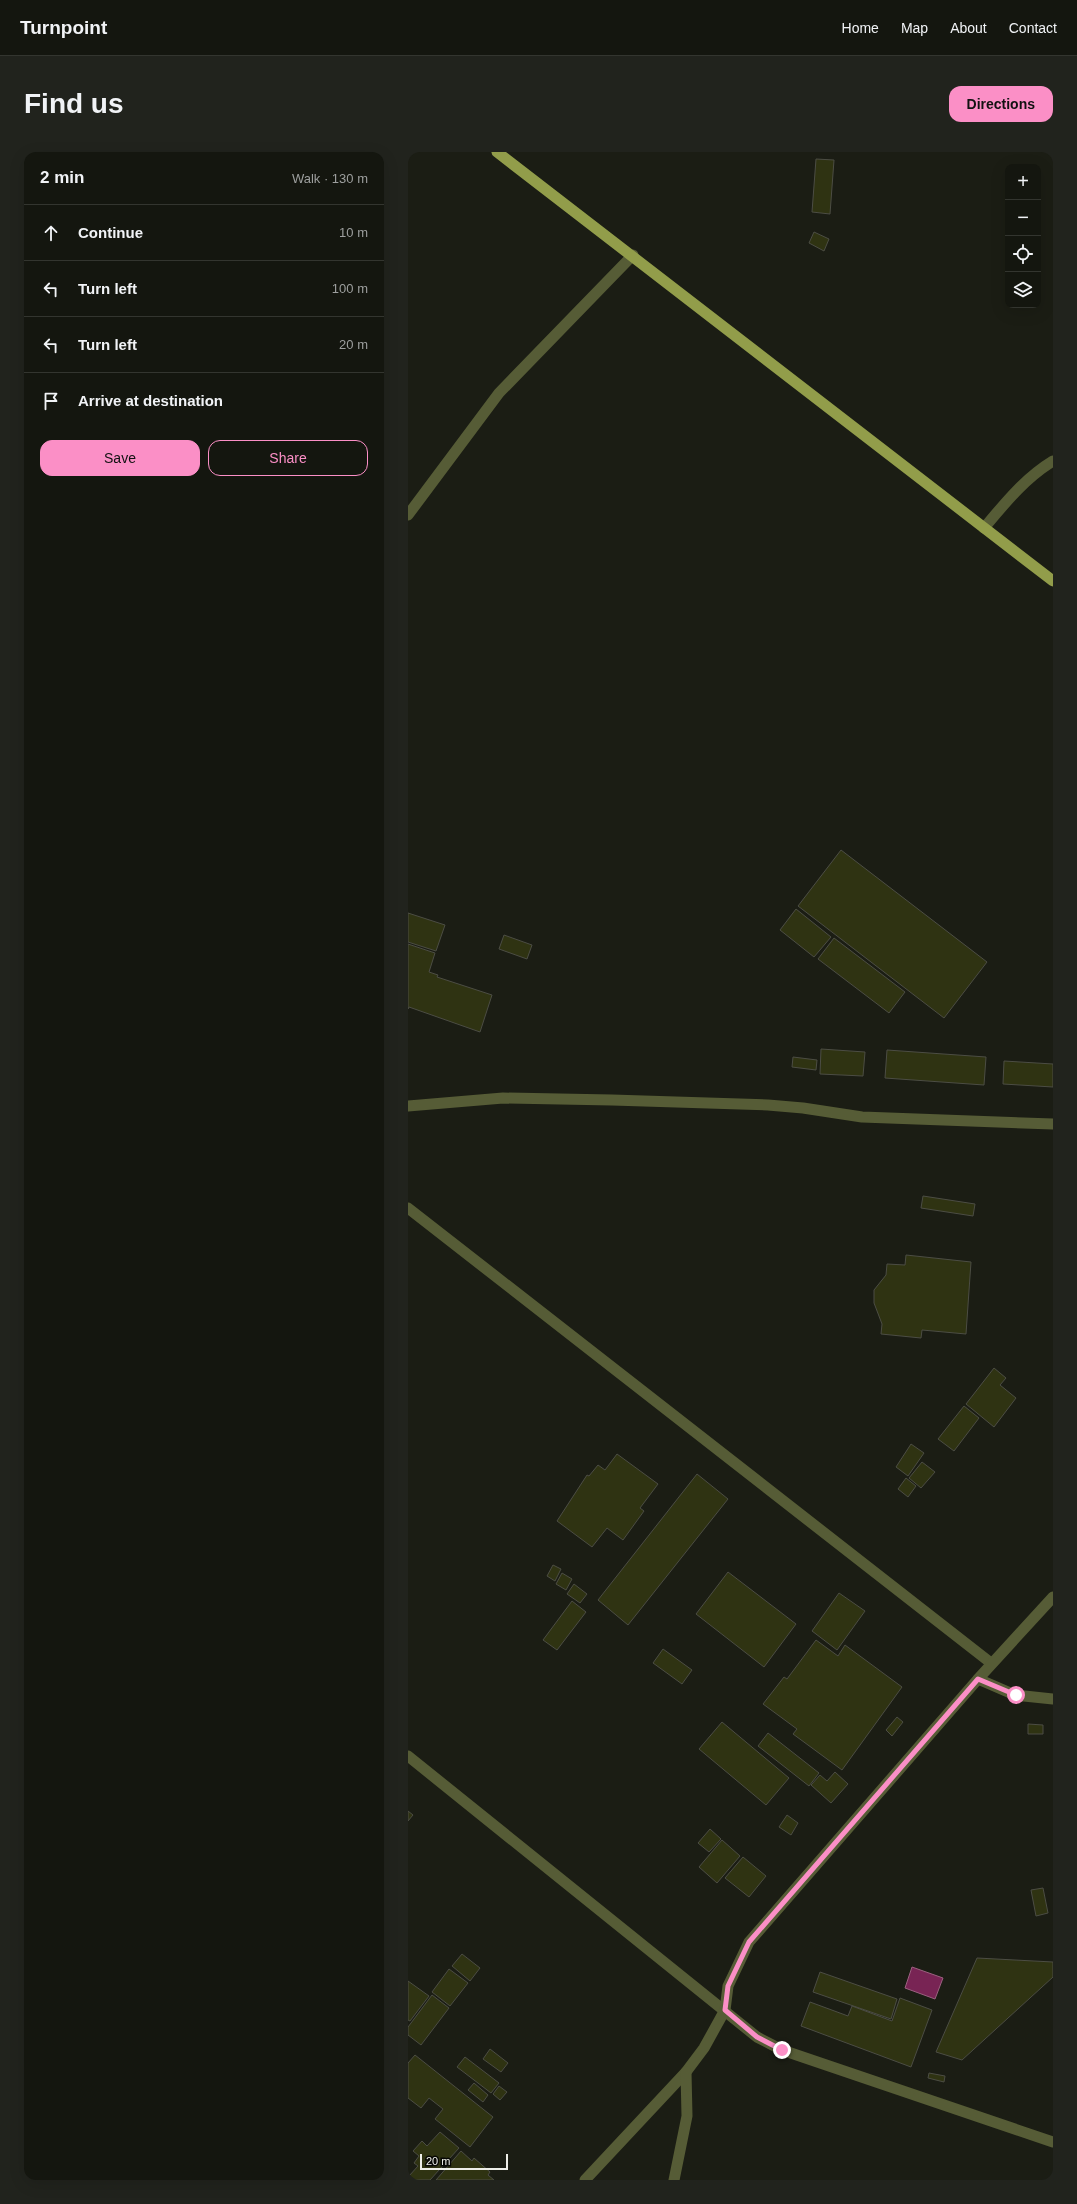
<!DOCTYPE html>
<html lang="en">
<head>
<meta charset="utf-8">
<style>
	body { margin:0; font-family:Helvetica,sans-serif; background:#21231d; color:#f1f3f6 }
	.controls { position:absolute; right:12px; top:12px; display:grid; overflow:hidden; border-radius:8px; box-shadow:0 4px 16px #0002 }
	.controls button { width:36px; height:36px; display:grid; place-items:center; padding:0; border:0; border-bottom:1px solid #33352f; background:#14160f; color:#f1f3f6; font:20px sans-serif }
	.scale { position:absolute; left:12px; bottom:10px; width:88px; box-sizing:border-box; padding-left:4px; border:2px solid #edeee8; border-top:0; font-size:11px; line-height:14px; white-space:nowrap; color:#edeee8; -webkit-text-stroke:3px #060704; paint-order:stroke }
	.stop { position:absolute; width:12px; height:12px; margin:-9px; border:3px solid #fb8fc6; border-radius:50%; background:#fff }
	.stop.end { background:#fb8fc6; border-color:#fff; box-shadow:0 1px 4px #0008 }
	.list { margin:0; padding:0; list-style:none }
	h2 { display:flex; justify-content:space-between; align-items:center; height:52px; margin:0; padding:0 16px; font-size:17px }
	h2 small { font-size:13px; font-weight:400; color:#9d9f9e }
	.list li { display:grid; grid-template-columns:26px 1fr auto; gap:12px; align-items:center; box-sizing:border-box; height:56px; padding:0 16px; border-top:1px solid #33352f }
	.list b { display:block; font-size:15px; white-space:nowrap }
	.list em { font-size:13px; font-style:normal; color:#9d9f9e }
	.actions { display:flex; gap:8px; padding:12px 16px }
	.actions a { flex:1; padding:9px 0; border:1px solid #fb8fc6; border-radius:12px; text-align:center; font-size:14px; color:#fb8fc6 }
	.actions .main { background:#fb8fc6; color:#111 }
	.icon { flex:none; width:22px; height:22px; fill:none; stroke:currentColor; stroke-width:2; stroke-linecap:round; stroke-linejoin:round }
	.map { position:relative; flex:none; width:645px; height:2028px; overflow:hidden; border-radius:12px }
	header { display:flex; align-items:center; gap:24px; box-sizing:border-box; height:56px; padding:0 20px; background:#14160f; border-bottom:1px solid #33352f }
	header strong { font-size:19px }
	nav { display:flex; gap:22px; margin-inline-start:auto; font-size:14px }
	.intro { display:flex; align-items:center; justify-content:space-between; box-sizing:border-box; height:96px; padding:0 24px }
	h1 { margin:0; font-size:28px }
	.button { padding:10px 18px; border-radius:12px; background:#fb8fc6; color:#111; font-size:14px; font-weight:700 }
	main { display:flex; gap:24px; padding:0 24px }
	aside { flex:1; background:#14160f; border-radius:12px; box-shadow:0 4px 16px #0002 }
	.map>svg:first-child { display:block }
	.water { fill:#782454; stroke:#9b6180 }
	.building { fill:#2f3312; stroke:#4c4d44 }
	.lines { fill:none; stroke-linecap:round; stroke-linejoin:round }
	.minor { stroke:#565c36; stroke-width:11 }
	.primary { stroke:#929d4a; stroke-width:11 }
	.route { stroke:#fb8fc6; stroke-width:5 }
</style>
</head>
<body>
<header>
<strong>Turnpoint</strong>
<nav><a>Home</a><a>Map</a><a>About</a><a>Contact</a></nav>
</header>
<div class="intro"><h1>Find us</h1><a class="button">Directions</a></div>
<main>
<aside>
<h2>2 min<small>Walk · 130 m</small></h2>
<ul class="list">
<li><svg class="icon" aria-label="ahead" viewBox="0 0 24 24"><path d="M12 20V5M6 11l6-6 6 6"/></svg><div><b>Continue</b></div><em>10 m</em></li>
<li><svg class="icon" aria-label="left" viewBox="0 0 24 24"><path d="M17 20v-9H6M10 6l-5 5 5 5"/></svg><div><b>Turn left</b></div><em>100 m</em></li>
<li><svg class="icon" aria-label="left" viewBox="0 0 24 24"><path d="M17 20v-9H6M10 6l-5 5 5 5"/></svg><div><b>Turn left</b></div><em>20 m</em></li>
<li><svg class="icon" aria-label="arrive" viewBox="0 0 24 24"><path d="M6 21V4h12l-3 4 3 4H6"/></svg><div><b>Arrive at destination</b></div></li>
</ul>
<div class="actions"><a class="main">Save</a><a>Share</a></div>
</aside>
<div class="map">
<svg width="645" height="2028" viewBox="0 0 645 2028">
	<rect width="100%" height="100%" fill="#1b1d14"/>
	<path class="water" d="M 504,1815 L 535,1826 L 527,1847 L 497,1836 Z"/>
	<g class="building">
		<path d="M 408,7 L 426,8 L 422,62 L 404,60 Z"/>
		<path d="M 406,80 L 421,87 L 416,99 L 401,91 Z"/>
		<path d="M 433,698 L 579,810 L 536,866 L 390,754 Z"/>
		<path d="M 388,757 L 423,785 L 406,805 L 372,778 Z"/>
		<path d="M 0,761 L 37,773 L 28,799 L 0,790 Z"/>
		<path d="M 96,783 L 124,793 L 119,807 L 91,797 Z"/>
		<path d="M 426,786 L 497,840 L 481,861 L 410,807 Z"/>
		<path d="M 0,792 L 27,801 L 21,820 L 30,823 L 29,825 L 84,843 L 72,880 L 1,855 L 0,857 Z"/>
		<path d="M 413,897 L 457,900 L 455,924 L 412,922 Z"/>
		<path d="M 479,898 L 578,905 L 576,933 L 477,926 Z"/>
		<path d="M 385,905 L 409,908 L 408,918 L 384,915 Z"/>
		<path d="M 596,909 L 645,912 L 645,935 L 595,932 Z"/>
		<path d="M 515,1044 L 567,1052 L 565,1064 L 513,1056 Z"/>
		<path d="M 498,1103 L 563,1110 L 558,1182 L 514,1178 L 513,1186 L 473,1182 L 474,1172 L 466,1151 L 466,1138 L 478,1123 L 479,1112 L 497,1113 Z"/>
		<path d="M 586,1216 L 598,1226 L 592,1233 L 608,1246 L 586,1275 L 558,1252 Z"/>
		<path d="M 556,1254 L 571,1266 L 546,1299 L 530,1287 Z"/>
		<path d="M 503,1292 L 516,1301 L 500,1324 L 488,1315 Z"/>
		<path d="M 209,1302 L 250,1332 L 232,1356 L 236,1359 L 215,1388 L 199,1376 L 184,1395 L 149,1369 L 179,1323 L 181,1324 L 190,1313 L 197,1318 Z"/>
		<path d="M 514,1310 L 527,1320 L 513,1336 L 501,1326 Z"/>
		<path d="M 289,1322 L 320,1347 L 220,1473 L 190,1448 Z"/>
		<path d="M 498,1326 L 508,1334 L 500,1345 L 490,1337 Z"/>
		<path d="M 145,1413 L 153,1417 L 147,1429 L 139,1424 Z"/>
		<path d="M 320,1420 L 388,1472 L 356,1515 L 288,1462 Z"/>
		<path d="M 154,1421 L 164,1427 L 158,1438 L 148,1432 Z"/>
		<path d="M 166,1432 L 179,1442 L 172,1451 L 159,1442 Z"/>
		<path d="M 431,1441 L 457,1459 L 429,1498 L 404,1479 Z"/>
		<path d="M 164,1449 L 178,1460 L 149,1498 L 135,1488 Z"/>
		<path d="M 408,1488 L 430,1504 L 437,1493 L 494,1535 L 434,1618 L 385,1582 L 389,1577 L 355,1552 L 376,1525 L 379,1527 Z"/>
		<path d="M 255,1497 L 284,1518 L 274,1532 L 245,1511 Z"/>
		<path d="M 489,1565 L 495,1570 L 484,1584 L 478,1578 Z"/>
		<path d="M 314,1570 L 381,1626 L 358,1653 L 291,1597 Z"/>
		<path d="M 620,1572 L 635,1573 L 635,1582 L 620,1582 Z"/>
		<path d="M 360,1581 L 411,1621 L 401,1634 L 350,1594 Z"/>
		<path d="M 427,1620 L 440,1632 L 423,1651 L 403,1633 L 412,1623 L 419,1629 Z"/>
		<path d="M 0,1659 L 5,1663 L 0,1669 Z"/>
		<path d="M 379,1663 L 390,1671 L 383,1683 L 371,1675 Z"/>
		<path d="M 302,1677 L 313,1687 L 301,1700 L 290,1691 Z"/>
		<path d="M 314,1688 L 332,1704 L 309,1731 L 291,1715 Z"/>
		<path d="M 335,1705 L 358,1724 L 341,1745 L 317,1726 Z"/>
		<path d="M 635,1736 L 640,1761 L 628,1764 L 623,1738 Z"/>
		<path d="M 54,1802 L 72,1816 L 62,1829 L 44,1814 Z"/>
		<path d="M 569,1806 L 645,1810 L 645,1825 L 554,1908 L 528,1900 Z"/>
		<path d="M 41,1817 L 60,1831 L 42,1854 L 24,1840 Z"/>
		<path d="M 412,1820 L 489,1847 L 483,1867 L 405,1840 Z"/>
		<path d="M 0,1829 L 21,1844 L 2,1869 L 0,1868 Z"/>
		<path d="M 24,1843 L 41,1856 L 13,1893 L 0,1883 L 0,1875 Z"/>
		<path d="M 492,1846 L 524,1858 L 503,1915 L 393,1874 L 402,1850 L 440,1864 L 444,1854 L 484,1869 Z"/>
		<path d="M 82,1897 L 100,1911 L 93,1920 L 75,1907 Z"/>
		<path d="M 7,1903 L 85,1965 L 62,1995 L 27,1967 L 35,1957 L 21,1946 L 13,1956 L 0,1946 L 0,1911 Z"/>
		<path d="M 57,1905 L 91,1931 L 83,1941 L 49,1915 Z"/>
		<path d="M 521,1921 L 537,1924 L 536,1930 L 520,1926 Z"/>
		<path d="M 66,1931 L 80,1943 L 75,1950 L 60,1938 Z"/>
		<path d="M 91,1934 L 99,1940 L 92,1948 L 85,1942 Z"/>
		<path d="M 32,1980 L 51,1996 L 22,2028 L 2,2028 L 3,2026 L 1,2024 L 10,2014 L 6,2011 L 11,2004 L 5,1999 L 14,1989 L 19,1994 Z"/>
		<path d="M 53,1999 L 64,2009 L 66,2006 L 82,2020 L 80,2023 L 86,2028 L 28,2028 Z"/>
	</g>
	<g class="lines">
		<g class="minor">
			<path d="M 0,363 L 91,241 L 225,103"/>
			<path d="M 576,376 C 597,351 617,326 645,309"/>
			<path d="M 0,954 L 95,946 L 204,948 L 360,953 L 395,956 L 454,965 L 645,972"/>
			<path d="M 0,1056 L 583,1511"/>
			<path d="M 570,1527 L 607,1543 L 645,1547"/>
			<path d="M 0,1604 L 349,1885 L 374,1898 L 645,1990"/>
			<path d="M 177,2028 L 278,1920 L 296,1896 L 317,1858 L 320,1834 L 341,1790 L 570,1527 L 645,1445"/>
			<path d="M 266,2028 L 279,1964 L 278,1920"/>
		</g>
		<path class="primary" d="M 89,0 L 645,429"/>
	</g>
	<g class="lines">
		<path class="route" d="M 374,1898 L 349,1885 L 317,1858 L 320,1834 L 341,1790 L 570,1527 L 608,1543"/>
	</g>
</svg>
<div class="controls">
<button>+</button>
<button>−</button>
<button><svg class="icon" aria-label="locate" viewBox="0 0 24 24"><circle cx="12" cy="12" r="6"/><path d="M12 2v4M12 18v4M2 12h4M18 12h4"/></svg></button>
<button><svg class="icon" aria-label="layers" viewBox="0 0 24 24"><path d="M12 4l9 5-9 5-9-5zM3 14l9 5 9-5"/></svg></button>
</div>
<div class="scale">20 m</div>
<div class="stop" style="left:608px;top:1543px"></div>
<div class="stop end" style="left:374px;top:1898px"></div>
</div>
</main>
</body>
</html>
